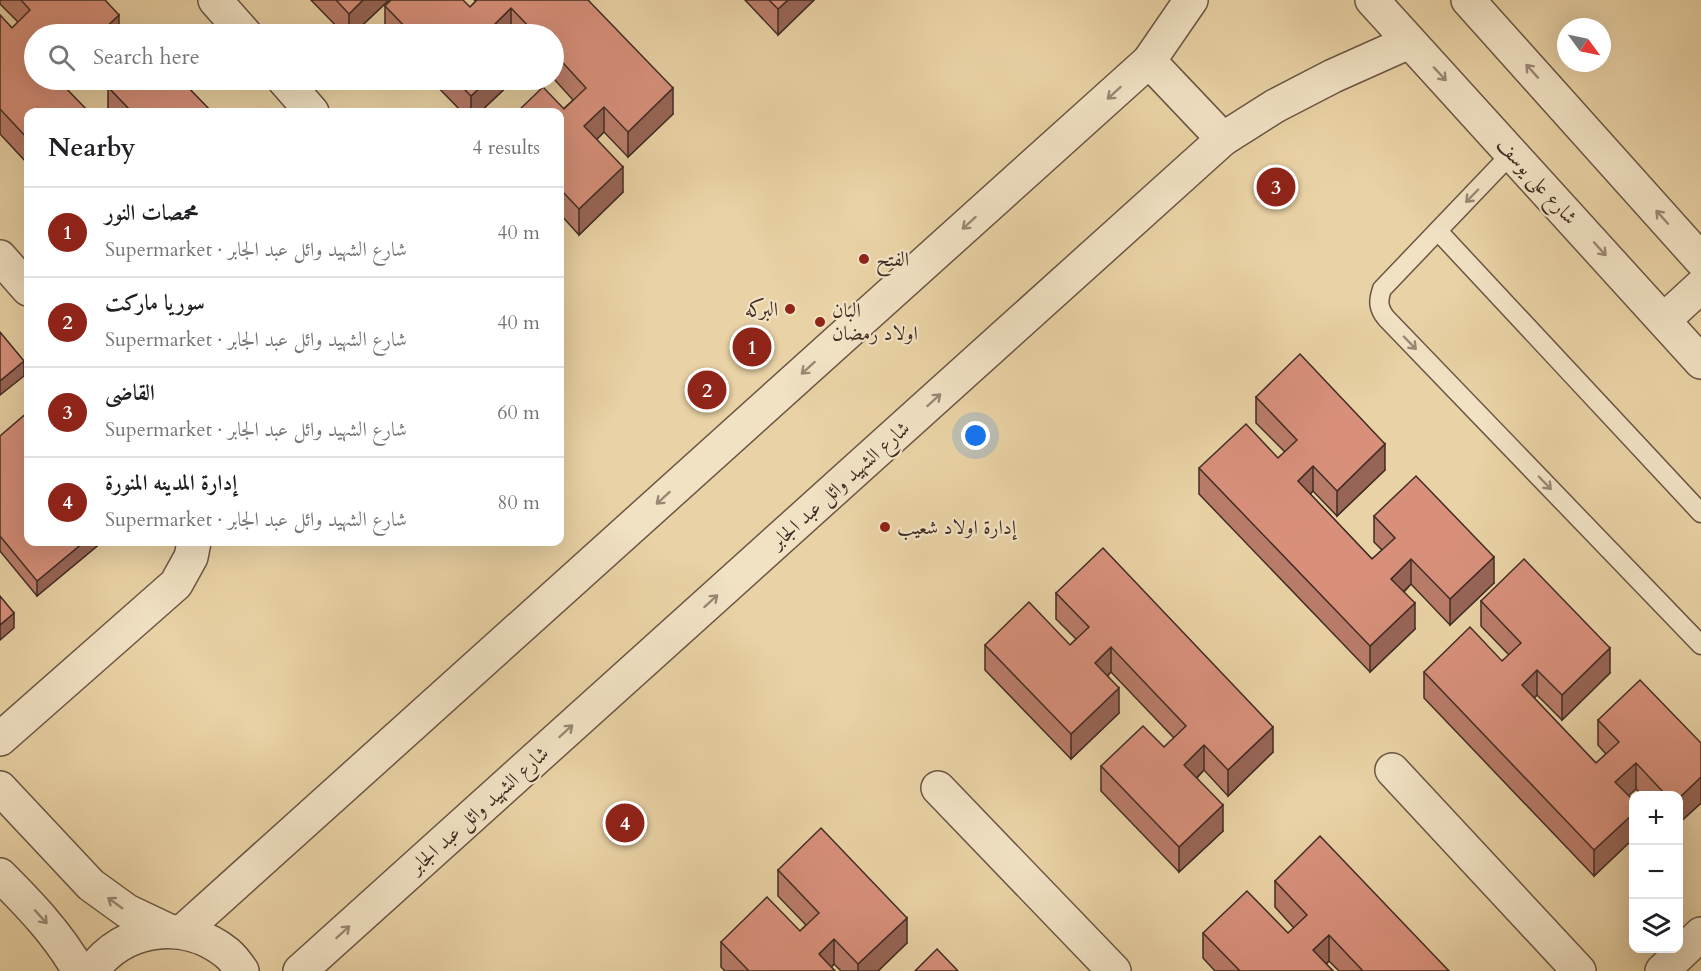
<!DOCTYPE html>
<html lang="en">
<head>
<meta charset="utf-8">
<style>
	body { margin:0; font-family:Cardo,Amiri,serif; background:#f6f6f6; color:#202124 }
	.controls { position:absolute; right:18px; bottom:18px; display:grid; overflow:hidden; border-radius:12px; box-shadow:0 6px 24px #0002 }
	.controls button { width:54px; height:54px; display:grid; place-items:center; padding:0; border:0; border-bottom:2px solid #e0e0e0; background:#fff; color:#202124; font:30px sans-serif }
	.compass { position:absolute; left:1557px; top:18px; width:54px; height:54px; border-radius:50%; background:#fff; box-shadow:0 6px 24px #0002; rotate:123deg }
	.you { position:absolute; left:976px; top:436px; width:21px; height:21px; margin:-15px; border:4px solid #fff; border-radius:50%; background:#1a73e8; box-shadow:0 0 0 9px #1a73e833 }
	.badge { display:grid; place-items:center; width:39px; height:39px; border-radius:50%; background:#8f2418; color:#fff; font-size:20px; font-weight:700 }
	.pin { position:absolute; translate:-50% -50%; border:3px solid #fff; box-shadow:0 2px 6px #0006 }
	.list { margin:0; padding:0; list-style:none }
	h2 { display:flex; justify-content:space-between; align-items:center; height:78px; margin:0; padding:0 24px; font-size:26px }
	h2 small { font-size:20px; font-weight:400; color:#757577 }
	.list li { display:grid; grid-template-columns:39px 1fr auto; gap:18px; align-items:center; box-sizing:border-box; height:90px; padding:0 24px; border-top:2px solid #e0e0e0 }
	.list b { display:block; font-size:22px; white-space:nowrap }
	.list p { margin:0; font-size:20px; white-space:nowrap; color:#757577 }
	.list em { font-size:20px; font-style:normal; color:#757577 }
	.icon { flex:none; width:33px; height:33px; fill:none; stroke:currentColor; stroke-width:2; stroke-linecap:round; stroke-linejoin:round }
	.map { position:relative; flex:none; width:1701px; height:971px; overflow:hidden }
	.search { position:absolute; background:#fff; box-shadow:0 6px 24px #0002; left:24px; top:24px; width:540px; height:66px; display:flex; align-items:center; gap:15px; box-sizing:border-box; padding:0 21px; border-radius:33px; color:#757577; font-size:22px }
	.panel { position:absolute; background:#fff; box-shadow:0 6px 24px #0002; left:24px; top:108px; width:540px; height:438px; border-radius:12px }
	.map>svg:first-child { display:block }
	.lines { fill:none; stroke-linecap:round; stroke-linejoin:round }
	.service-casing { stroke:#6b5644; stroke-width:21 }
	.minor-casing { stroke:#6b5644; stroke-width:36 }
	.tertiary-casing { stroke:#6b5644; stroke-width:36 }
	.service { stroke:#f1e2c4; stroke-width:18 }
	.minor { stroke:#f1e2c4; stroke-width:33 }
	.tertiary { stroke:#f1e2c4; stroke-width:33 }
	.wall { fill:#ba7c6a; stroke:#412c24; stroke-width:1.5 }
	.shaded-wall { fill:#976556; stroke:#412c24; stroke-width:1.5 }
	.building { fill:#d8907b; stroke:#412c24; stroke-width:1.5 }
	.oneway { stroke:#998774 }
	.poi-dot { fill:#8f2418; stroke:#f1e2c4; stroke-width:2 }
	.labels { text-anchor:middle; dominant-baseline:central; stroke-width:4.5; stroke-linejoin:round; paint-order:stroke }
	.street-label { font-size:20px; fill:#412c24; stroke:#f1e2c4 }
	.poi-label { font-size:20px; fill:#412c24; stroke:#f1e2c4; text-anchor:start }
</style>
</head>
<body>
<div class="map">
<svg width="1701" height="971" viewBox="0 0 1701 971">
	<rect width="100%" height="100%" fill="#e9d2a5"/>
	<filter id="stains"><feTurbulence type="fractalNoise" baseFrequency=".00333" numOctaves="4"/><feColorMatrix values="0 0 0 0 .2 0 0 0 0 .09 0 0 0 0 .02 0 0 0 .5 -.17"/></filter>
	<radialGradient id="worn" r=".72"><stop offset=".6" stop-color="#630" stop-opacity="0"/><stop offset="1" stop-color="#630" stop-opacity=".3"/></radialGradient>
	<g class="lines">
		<g class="service-casing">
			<g id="service">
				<path d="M 1512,153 L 1382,289 C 1378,301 1378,308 1386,318 L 1701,645"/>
				<path d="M 1438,231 L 1701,513"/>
			</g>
		</g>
		<g class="minor-casing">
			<g id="minor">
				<path d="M 215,0 L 245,34"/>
				<path d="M 1372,0 L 1701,362"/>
				<path d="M 1468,0 L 1701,260"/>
				<path d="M 1149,61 L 1223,139"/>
				<path d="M 284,80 L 312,112"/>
				<path d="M 0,257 L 28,289"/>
				<path d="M 1664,320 L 1701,286"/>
				<path d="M 0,739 L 176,584 L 191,557 L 194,542"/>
				<path d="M 1392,770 L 1579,971"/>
				<path d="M 938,788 L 1114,971"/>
				<path d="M 182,932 L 1149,61 L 1191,0"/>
				<path d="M 300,971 L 1223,139 L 1275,106 L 1333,76 L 1409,42"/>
				<path d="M 1662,971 L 1701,934"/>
			</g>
		</g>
		<g class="tertiary-casing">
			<g id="tertiary">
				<path d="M 0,788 L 91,885 L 127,911 L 167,930"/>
				<path d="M 0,875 C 30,905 58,934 79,971"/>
				<path d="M 92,971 C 124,926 185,919 227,953 C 233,958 238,965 242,971"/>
			</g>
		</g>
		<use href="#service" class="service"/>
		<use href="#minor" class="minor"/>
		<use href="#tertiary" class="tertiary"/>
	</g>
	<g class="wall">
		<path d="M 0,0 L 105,0 L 119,34 L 34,34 L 28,112 L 28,164 L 0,134 L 0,15 L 12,28 L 18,22 L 0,4 Z"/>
		<path d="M 311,0 L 389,0 L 353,34 L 344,34 Z"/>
		<path d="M 474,0 L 588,0 L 673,114 L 628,157 L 604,132 L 597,139 L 623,192 L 579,235 L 560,214 L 560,112 L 573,100 L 554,79 L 554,34 L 388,34 L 385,32 L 385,6 L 470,7 L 476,1 Z"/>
		<path d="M 745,0 L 814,0 L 778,35 Z"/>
		<path d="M 64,80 L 79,80 L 71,87 Z"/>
		<path d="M 431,80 L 514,80 L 480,112 L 462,112 Z"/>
		<path d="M 108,87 L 212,112 L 108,112 Z"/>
		<path d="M 1256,397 L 1385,470 L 1337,516 L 1313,491 L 1310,494 L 1372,559 L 1382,550 L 1374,542 L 1374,516 L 1494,583 L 1450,625 L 1411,584 L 1404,592 L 1415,629 L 1370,672 L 1199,494 L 1199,468 L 1278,458 L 1285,452 L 1256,423 Z"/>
		<path d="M 0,436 L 102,542 L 37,596 L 0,551 Z"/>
		<path d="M 1056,593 L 1273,752 L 1228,796 L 1204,770 L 1197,778 L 1223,831 L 1179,872 L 1101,791 L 1101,766 L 1164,747 L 1174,738 L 1111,672 L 1108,675 L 1119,713 L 1071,759 L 985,670 L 985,645 L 1070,645 L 1076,639 L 1056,619 Z"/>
		<path d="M 1481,601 L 1610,673 L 1562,720 L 1537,695 L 1534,698 L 1596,763 L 1606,754 L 1598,745 L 1598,720 L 1701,743 L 1701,803 L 1678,824 L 1678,795 L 1642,795 L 1636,789 L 1628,795 L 1634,801 L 1634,838 L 1594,876 L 1424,698 L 1424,672 L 1502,661 L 1509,655 L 1481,626 Z"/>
		<path d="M 778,870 L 907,943 L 878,971 L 841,971 L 834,964 L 831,967 L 835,971 L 725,971 L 721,967 L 721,942 L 800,931 L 806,925 L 778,896 Z"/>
		<path d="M 1275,881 L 1449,971 L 1339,971 L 1329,961 L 1326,964 L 1333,971 L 1215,971 L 1203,958 L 1203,933 L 1288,933 L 1294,928 L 1275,907 Z"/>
	</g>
	<g class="shaded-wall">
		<path d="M 363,0 L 389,0 L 353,34 L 349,34 L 349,14 Z"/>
		<path d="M 788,0 L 814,0 L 778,35 L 778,9 Z"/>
		<path d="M 511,8 L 511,34 L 495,34 L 495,24 Z"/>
		<path d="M 119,15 L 119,34 L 99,34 Z"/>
		<path d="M 71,80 L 79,80 L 71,87 Z"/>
		<path d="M 488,80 L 514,80 L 480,112 L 471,112 L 471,96 Z"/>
		<path d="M 673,88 L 673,114 L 628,157 L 628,132 Z"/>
		<path d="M 604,107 L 604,132 L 584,152 L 584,126 Z"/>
		<path d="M 623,167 L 623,192 L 579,235 L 579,209 Z"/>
		<path d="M 24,361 L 24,376 L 0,395 L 0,381 Z"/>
		<path d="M 1385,444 L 1385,470 L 1337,516 L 1337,491 Z"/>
		<path d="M 1313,466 L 1313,491 L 1298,507 L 1298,481 Z"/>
		<path d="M 84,542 L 102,542 L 37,596 L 37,581 Z"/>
		<path d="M 1494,557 L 1494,583 L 1450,625 L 1450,599 Z"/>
		<path d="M 1411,559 L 1411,584 L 1391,604 L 1391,579 Z"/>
		<path d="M 1415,603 L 1415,629 L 1370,672 L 1370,646 Z"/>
		<path d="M 14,613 L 14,628 L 0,640 L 0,625 Z"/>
		<path d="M 1111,647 L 1111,672 L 1095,688 L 1095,663 Z"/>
		<path d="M 1610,648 L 1610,673 L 1562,720 L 1562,695 Z"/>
		<path d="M 1537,670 L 1537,695 L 1522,710 L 1522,685 Z"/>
		<path d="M 1119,688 L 1119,713 L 1071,759 L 1071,734 Z"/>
		<path d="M 1273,727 L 1273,752 L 1228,796 L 1228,770 Z"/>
		<path d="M 1204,745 L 1204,770 L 1184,790 L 1184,765 Z"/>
		<path d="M 1636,763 L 1636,789 L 1615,808 L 1615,782 Z"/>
		<path d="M 1701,777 L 1701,803 L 1678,824 L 1678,799 Z"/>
		<path d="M 1223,805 L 1223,831 L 1179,872 L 1179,847 Z"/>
		<path d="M 1634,813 L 1634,838 L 1594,876 L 1594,850 Z"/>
		<path d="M 907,918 L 907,943 L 878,971 L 858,971 L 858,964 Z"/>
		<path d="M 1329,935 L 1329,961 L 1318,971 L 1313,950 Z"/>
		<path d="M 834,939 L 834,964 L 828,971 L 819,954 Z"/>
	</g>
	<g class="building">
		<path d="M 21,0 L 105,0 L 119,15 L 99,34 L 34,34 L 34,48 L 31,52 L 34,55 L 34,80 L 58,80 L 89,112 L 28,112 L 28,139 L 0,109 L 0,15 L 12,28 L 30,10 Z"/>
		<path d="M 336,0 L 363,0 L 349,14 Z"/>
		<path d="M 391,0 L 463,0 L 470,7 L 477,0 L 588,0 L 673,88 L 628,132 L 604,107 L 584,126 L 623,167 L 579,209 L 560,189 L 560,112 L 517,112 L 543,87 L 564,109 L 586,88 L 554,53 L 554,34 L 536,34 L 511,8 L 495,24 L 505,34 L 412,34 L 385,6 Z"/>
		<path d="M 769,0 L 788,0 L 778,9 Z"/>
		<path d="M 116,80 L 181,80 L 212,112 L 124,112 L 128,108 L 108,87 Z"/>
		<path d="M 455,80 L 488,80 L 471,96 Z"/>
		<path d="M 0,332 L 24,361 L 0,381 Z"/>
		<path d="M 1300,354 L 1385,444 L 1337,491 L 1313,466 L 1298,481 L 1372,559 L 1395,538 L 1374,516 L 1416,476 L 1494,557 L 1450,599 L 1411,559 L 1391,579 L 1415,603 L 1370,646 L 1199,468 L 1246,424 L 1278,458 L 1297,440 L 1256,397 Z"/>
		<path d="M 28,412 L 28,542 L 84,542 L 37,581 L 0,536 L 0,436 Z"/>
		<path d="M 1103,548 L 1273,727 L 1228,770 L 1204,745 L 1184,765 L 1223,805 L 1179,847 L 1101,766 L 1143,726 L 1164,747 L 1186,726 L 1111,647 L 1095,663 L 1119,688 L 1071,734 L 985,645 L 1029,602 L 1070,645 L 1089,627 L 1056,593 Z"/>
		<path d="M 1524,559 L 1610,648 L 1562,695 L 1537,670 L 1522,685 L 1596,763 L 1619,742 L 1598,720 L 1640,680 L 1701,743 L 1701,777 L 1678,799 L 1678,795 L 1666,795 L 1636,763 L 1615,782 L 1634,801 L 1634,813 L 1594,850 L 1424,672 L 1470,627 L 1502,661 L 1521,643 L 1481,601 Z"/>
		<path d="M 0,596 L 14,613 L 0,625 Z"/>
		<path d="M 821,828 L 907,918 L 858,964 L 834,939 L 819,954 L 835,971 L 749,971 L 721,942 L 767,897 L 800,931 L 819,913 L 778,870 Z"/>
		<path d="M 1320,836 L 1449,971 L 1363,971 L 1329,935 L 1313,950 L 1333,971 L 1240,971 L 1203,933 L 1247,891 L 1288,933 L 1307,915 L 1275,881 Z"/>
		<path d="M 937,949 L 958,971 L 915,971 Z"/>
	</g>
	<defs><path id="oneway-shaft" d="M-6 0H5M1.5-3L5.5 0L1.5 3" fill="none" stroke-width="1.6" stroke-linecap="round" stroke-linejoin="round" transform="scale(1.5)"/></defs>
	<g class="oneway">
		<use href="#oneway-shaft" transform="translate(1532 71) rotate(-132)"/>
		<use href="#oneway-shaft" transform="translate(1440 74) rotate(47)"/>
		<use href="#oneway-shaft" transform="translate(1114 93) rotate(138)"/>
		<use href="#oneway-shaft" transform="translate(1472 196) rotate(134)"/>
		<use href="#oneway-shaft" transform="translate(1662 217) rotate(-132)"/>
		<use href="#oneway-shaft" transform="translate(969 223) rotate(138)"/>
		<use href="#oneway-shaft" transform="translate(1600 249) rotate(48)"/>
		<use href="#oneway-shaft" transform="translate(1410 343) rotate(46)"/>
		<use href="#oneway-shaft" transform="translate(808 368) rotate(138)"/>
		<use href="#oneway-shaft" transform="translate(934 400) rotate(-42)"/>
		<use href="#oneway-shaft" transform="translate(1545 483) rotate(46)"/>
		<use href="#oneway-shaft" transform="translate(663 498) rotate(138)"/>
		<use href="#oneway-shaft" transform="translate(711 601) rotate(-42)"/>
		<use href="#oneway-shaft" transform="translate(566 731) rotate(-42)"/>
		<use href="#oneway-shaft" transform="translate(115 903) rotate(-144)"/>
		<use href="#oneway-shaft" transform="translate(41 917) rotate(48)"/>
		<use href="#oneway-shaft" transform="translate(343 932) rotate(-42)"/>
	</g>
	<g class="poi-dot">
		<circle cx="864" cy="259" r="6"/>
		<circle cx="790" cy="309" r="6"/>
		<circle cx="820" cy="322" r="6"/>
		<circle cx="885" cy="527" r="6"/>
	</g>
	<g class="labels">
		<g class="street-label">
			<text transform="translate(1537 181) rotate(48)">شارع على يوسف</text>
			<text transform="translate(840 485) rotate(-42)">شارع الشهيد وائل عبد الجابر</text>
			<text transform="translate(479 810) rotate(-42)">شارع الشهيد وائل عبد الجابر</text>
		</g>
		<g class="poi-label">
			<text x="876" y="259">الفتح</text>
			<text x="778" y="309" text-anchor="end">البركه</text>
			<text x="832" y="310">البان<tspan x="832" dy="23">اولاد رمضان</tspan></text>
			<text x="897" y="527">إدارة اولاد شعيب</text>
		</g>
	</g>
	<rect width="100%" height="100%" filter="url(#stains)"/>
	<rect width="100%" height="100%" fill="url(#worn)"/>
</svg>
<div class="controls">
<button>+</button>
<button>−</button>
<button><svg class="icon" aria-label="layers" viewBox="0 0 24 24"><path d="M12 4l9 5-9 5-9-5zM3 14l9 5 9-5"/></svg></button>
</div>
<svg class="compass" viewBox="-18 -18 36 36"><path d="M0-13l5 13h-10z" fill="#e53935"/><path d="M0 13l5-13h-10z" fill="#757577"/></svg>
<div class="you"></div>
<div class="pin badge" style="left:752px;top:347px">1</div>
<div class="pin badge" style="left:707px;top:390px">2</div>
<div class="pin badge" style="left:1276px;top:187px">3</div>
<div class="pin badge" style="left:625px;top:823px">4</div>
<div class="search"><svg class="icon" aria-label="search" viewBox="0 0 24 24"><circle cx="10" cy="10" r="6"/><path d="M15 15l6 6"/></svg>Search here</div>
<section class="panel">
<h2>Nearby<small>4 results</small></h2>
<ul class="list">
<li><span class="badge">1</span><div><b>محمصات النور</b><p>Supermarket · شارع الشهيد وائل عبد الجابر</p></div><em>40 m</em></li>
<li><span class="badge">2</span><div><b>سوريا ماركت</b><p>Supermarket · شارع الشهيد وائل عبد الجابر</p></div><em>40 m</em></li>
<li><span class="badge">3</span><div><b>القاضى</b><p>Supermarket · شارع الشهيد وائل عبد الجابر</p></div><em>60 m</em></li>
<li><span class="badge">4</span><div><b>إدارة المدينه المنورة</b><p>Supermarket · شارع الشهيد وائل عبد الجابر</p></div><em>80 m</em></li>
</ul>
</section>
</div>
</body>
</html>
